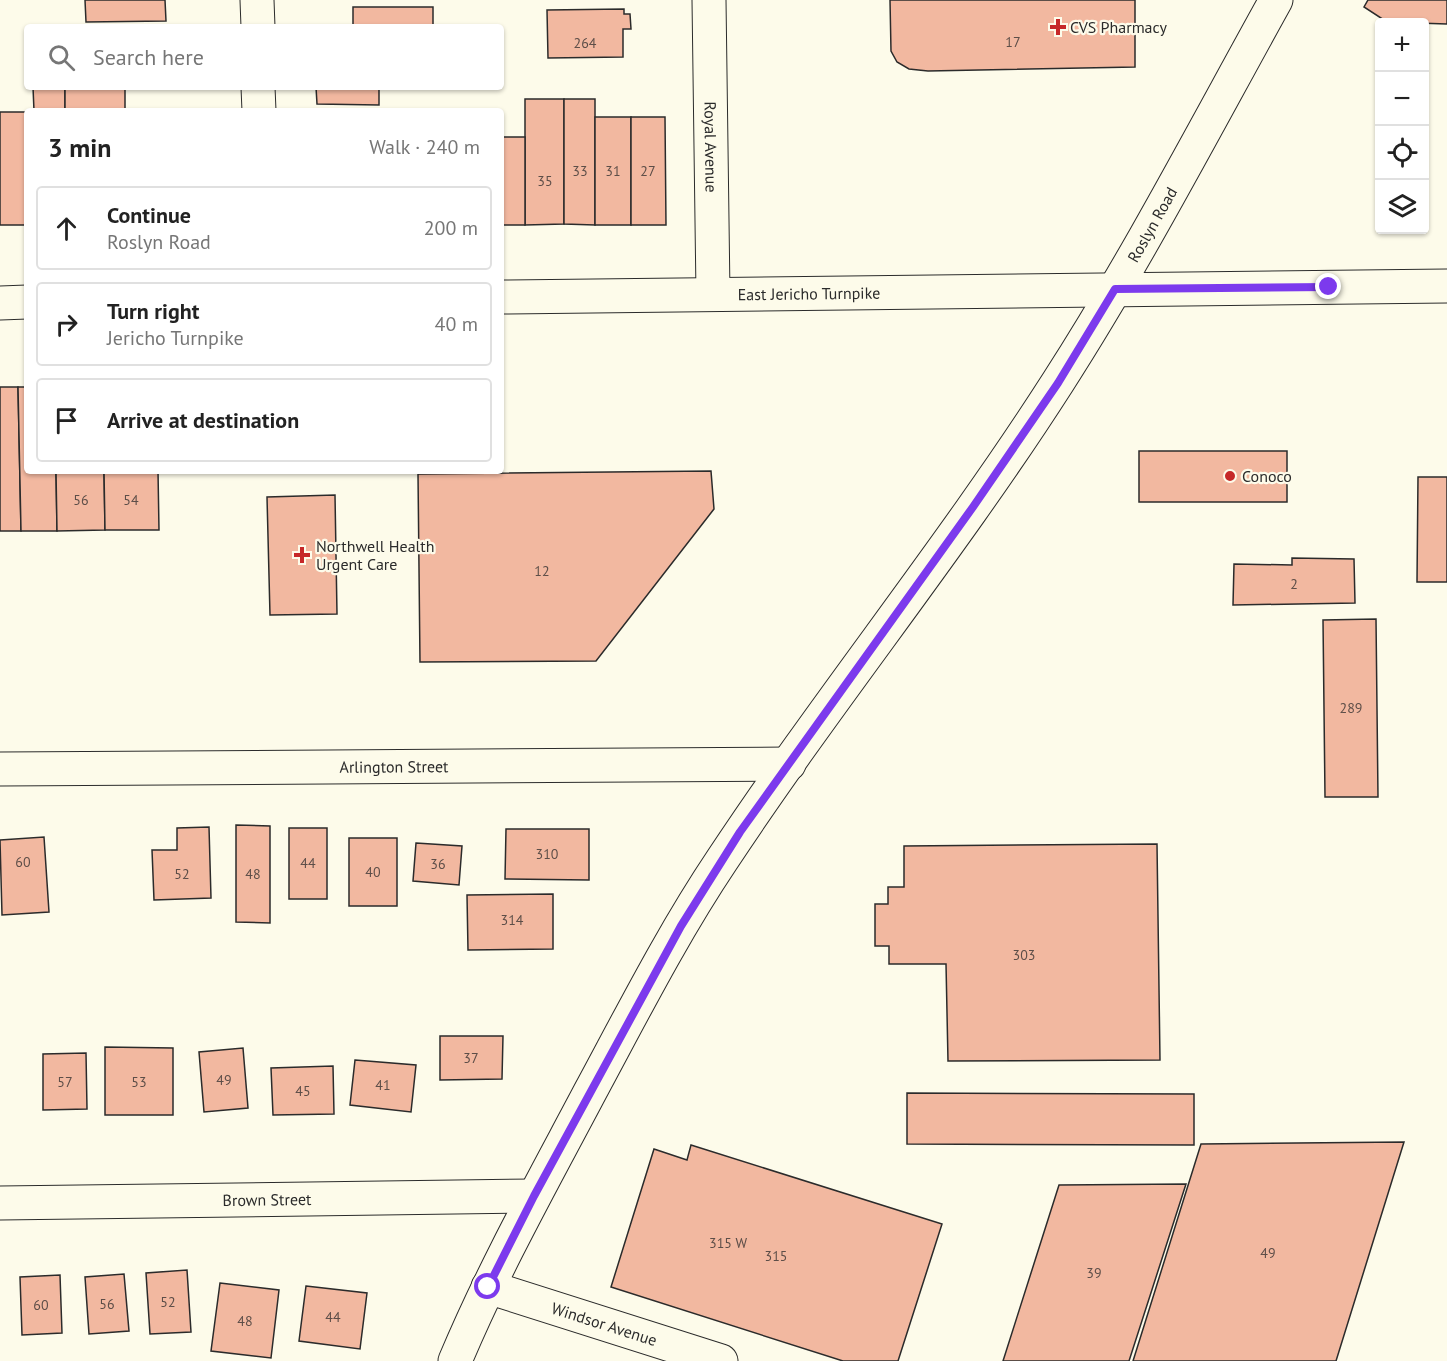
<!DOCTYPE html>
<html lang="en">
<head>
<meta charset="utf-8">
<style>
	body { margin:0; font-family:"PT Sans",sans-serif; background:#f2f2f2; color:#222 }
	.controls { position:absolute; right:18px; top:18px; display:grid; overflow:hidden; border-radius:6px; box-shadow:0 2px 4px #0004 }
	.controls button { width:54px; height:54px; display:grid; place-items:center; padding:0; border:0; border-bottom:2px solid #e0e0e0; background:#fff; color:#222; font:30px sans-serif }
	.stop { position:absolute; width:18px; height:18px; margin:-14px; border:4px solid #7c3aed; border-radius:50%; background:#fff }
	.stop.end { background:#7c3aed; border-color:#fff; box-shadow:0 2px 6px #0008 }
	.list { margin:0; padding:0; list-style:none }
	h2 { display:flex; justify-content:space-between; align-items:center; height:78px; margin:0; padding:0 24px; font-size:26px }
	h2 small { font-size:20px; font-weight:400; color:#767676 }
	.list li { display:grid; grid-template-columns:39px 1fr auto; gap:18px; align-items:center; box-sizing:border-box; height:84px; margin:0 12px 12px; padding:0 12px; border:2px solid #e0e0e0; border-radius:6px }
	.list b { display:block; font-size:22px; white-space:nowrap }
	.list p { margin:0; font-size:20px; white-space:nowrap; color:#767676 }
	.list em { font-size:20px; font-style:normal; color:#767676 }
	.icon { flex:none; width:33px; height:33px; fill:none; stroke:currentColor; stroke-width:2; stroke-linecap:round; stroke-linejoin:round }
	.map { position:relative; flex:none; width:1447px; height:1361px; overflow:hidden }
	.search { position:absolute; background:#fff; box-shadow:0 2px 4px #0004; left:24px; top:24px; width:480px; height:66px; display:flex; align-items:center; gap:15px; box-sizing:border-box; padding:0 21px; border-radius:6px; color:#767676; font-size:22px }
	.panel { position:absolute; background:#fff; box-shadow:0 2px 4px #0004; left:24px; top:108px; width:480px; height:366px; border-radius:6px }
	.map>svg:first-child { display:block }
	.building { fill:#f2b8a0; stroke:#2b2b2b; stroke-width:1.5 }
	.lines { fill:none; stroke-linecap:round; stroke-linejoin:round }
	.minor-casing { stroke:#2b2b2b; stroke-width:35 }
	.secondary-casing { stroke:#2b2b2b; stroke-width:35 }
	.primary-casing { stroke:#2b2b2b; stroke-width:35 }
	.minor { stroke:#fdfbea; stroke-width:33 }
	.secondary { stroke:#fdfbea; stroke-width:33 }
	.primary { stroke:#fdfbea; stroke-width:33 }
	.route { stroke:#7c3aed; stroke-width:8 }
	.poi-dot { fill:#c62828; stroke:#fdfbea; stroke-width:2 }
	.labels { text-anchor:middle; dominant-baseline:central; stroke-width:4.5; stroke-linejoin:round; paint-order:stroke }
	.number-label { font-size:14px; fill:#5d4e48 }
	.poi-label { font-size:16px; fill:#2b2b2b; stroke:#fdfbea; text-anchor:start }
	.street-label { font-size:16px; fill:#2b2b2b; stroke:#fdfbea }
</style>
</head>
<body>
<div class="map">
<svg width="1447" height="1361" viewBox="0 0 1447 1361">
	<rect width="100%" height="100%" fill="#fdfbea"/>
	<g class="building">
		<path d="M 85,0 L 165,0 L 166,21 L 86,22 Z"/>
		<path d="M 890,0 L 1135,0 L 1135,67 L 928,71 L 909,69 L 897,62 L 891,51 Z"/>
		<path d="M 1368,0 L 1447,0 L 1447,24 L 1387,22 L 1364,7 Z"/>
		<rect x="353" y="7" width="80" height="20"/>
		<path d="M 624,9 L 624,14 L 630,14 L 631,29 L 623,29 L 623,57 L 548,58 L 547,10 Z"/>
		<path d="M 33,87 L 65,87 L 65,111 L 34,111 Z"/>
		<rect x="65" y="87" width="60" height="24"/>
		<path d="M 316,87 L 379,87 L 379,105 L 317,104 Z"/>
		<path d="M 525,99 L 564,99 L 564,224 L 525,225 Z"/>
		<path d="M 564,99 L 595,99 L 595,225 L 564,224 Z"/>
		<rect x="0" y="112" width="27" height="113"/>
		<rect x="595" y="117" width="36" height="108"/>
		<path d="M 631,117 L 665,117 L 666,225 L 631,225 Z"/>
		<rect x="501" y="137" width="24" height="88"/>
		<path d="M 0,387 L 18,387 L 21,531 L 0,531 Z"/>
		<path d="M 18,387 L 27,387 L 27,471 L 56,471 L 57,531 L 21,531 Z"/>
		<rect x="1139" y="451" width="148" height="51"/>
		<path d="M 56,471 L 104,471 L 105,530 L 57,531 Z"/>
		<path d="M 104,471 L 158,471 L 159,530 L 105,530 Z"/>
		<path d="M 711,471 L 714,509 L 596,661 L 420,662 L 418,474 Z"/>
		<path d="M 1418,477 L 1447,477 L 1447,582 L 1417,582 Z"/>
		<path d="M 335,495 L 337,614 L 270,615 L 267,497 Z"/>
		<path d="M 1292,558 L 1354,559 L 1355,603 L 1233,605 L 1234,564 L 1292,565 Z"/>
		<path d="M 1376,619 L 1378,797 L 1325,797 L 1323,620 Z"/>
		<path d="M 236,825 L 270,826 L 270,923 L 236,922 Z"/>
		<path d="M 209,827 L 211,898 L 154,900 L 152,850 L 177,850 L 177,828 Z"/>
		<rect x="289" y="828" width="38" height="71"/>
		<path d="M 506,829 L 589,829 L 589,880 L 505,879 Z"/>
		<path d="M 44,837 L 49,912 L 2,915 L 0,840 Z"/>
		<rect x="349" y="838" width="48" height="68"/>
		<path d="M 416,843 L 462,846 L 459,885 L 413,881 Z"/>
		<path d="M 1157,844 L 1160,1060 L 948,1061 L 946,964 L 889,964 L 889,946 L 875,946 L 875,904 L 888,904 L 888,887 L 904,887 L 904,846 Z"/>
		<path d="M 553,894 L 553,949 L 468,950 L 467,895 Z"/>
		<path d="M 440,1036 L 503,1036 L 502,1079 L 440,1080 Z"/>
		<path d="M 105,1047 L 173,1048 L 173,1115 L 105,1115 Z"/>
		<path d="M 243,1048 L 248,1108 L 204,1112 L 199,1052 Z"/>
		<path d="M 86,1053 L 87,1109 L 43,1110 L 43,1054 Z"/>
		<path d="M 355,1060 L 416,1065 L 411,1112 L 350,1105 Z"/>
		<path d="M 333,1066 L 334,1114 L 273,1115 L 271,1068 Z"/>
		<path d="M 907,1093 L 1194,1094 L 1194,1145 L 907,1144 Z"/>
		<path d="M 1404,1142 L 1336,1361 L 1133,1361 L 1201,1144 Z"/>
		<path d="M 691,1145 L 942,1224 L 898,1361 L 843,1361 L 611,1287 L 654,1149 L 687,1160 Z"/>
		<path d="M 1186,1184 L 1129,1361 L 1003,1361 L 1059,1185 Z"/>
		<path d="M 187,1270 L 191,1332 L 150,1334 L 146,1273 Z"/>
		<path d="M 124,1274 L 129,1331 L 89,1334 L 85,1277 Z"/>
		<path d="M 60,1275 L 62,1333 L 22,1335 L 20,1277 Z"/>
		<path d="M 220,1283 L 279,1290 L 271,1358 L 211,1351 Z"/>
		<path d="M 306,1286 L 367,1293 L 360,1349 L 299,1341 Z"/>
	</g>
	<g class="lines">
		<g class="minor-casing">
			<g id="minor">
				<path d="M 257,0 L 258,27"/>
				<path id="s1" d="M 709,0 L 713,294"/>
				<path d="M 258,87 L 259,111"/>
				<path id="s2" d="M 0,769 L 789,764"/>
				<path id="s3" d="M 0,1203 L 534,1196"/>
				<path id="s4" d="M 488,1287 L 721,1361"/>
			</g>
		</g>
		<g class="secondary-casing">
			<g id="secondary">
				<path id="s5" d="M 455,1361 C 494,1268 544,1179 591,1090 C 633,1012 673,933 722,860 C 829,698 953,546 1058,382 C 1137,259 1205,128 1276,0"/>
			</g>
		</g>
		<g class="primary-casing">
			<g id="primary">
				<path id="s6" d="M 501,297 L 1447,286"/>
				<path d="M 0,303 L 27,302"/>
			</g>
		</g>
		<use href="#minor" class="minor"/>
		<use href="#secondary" class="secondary"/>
		<use href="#primary" class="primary"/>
	</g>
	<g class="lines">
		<path class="route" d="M 488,1287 L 534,1196 L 681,926 L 740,832 L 973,507 L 1058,383 L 1115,289 L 1329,287"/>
	</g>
	<g class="poi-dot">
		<path d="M1055 18h6v6h6v6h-6v6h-6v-6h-6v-6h6z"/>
		<circle cx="1230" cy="476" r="6"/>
		<path d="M299 546h6v6h6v6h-6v6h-6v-6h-6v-6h6z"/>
	</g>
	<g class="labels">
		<g class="number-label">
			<text x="1013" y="42">17</text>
			<text x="585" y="43">264</text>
			<text x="580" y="171">33</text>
			<text x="613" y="171">31</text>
			<text x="648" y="171">27</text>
			<text x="545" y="181">35</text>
			<text x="81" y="500">56</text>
			<text x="131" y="500">54</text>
			<text x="542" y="571">12</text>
			<text x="1294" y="584">2</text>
			<text x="1351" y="708">289</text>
			<text x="547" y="854">310</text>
			<text x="23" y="862">60</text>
			<text x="308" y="863">44</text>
			<text x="438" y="864">36</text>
			<text x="373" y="872">40</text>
			<text x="182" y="874">52</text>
			<text x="253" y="874">48</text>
			<text x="512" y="920">314</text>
			<text x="1024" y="955">303</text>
			<text x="471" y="1058">37</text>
			<text x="224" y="1080">49</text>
			<text x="65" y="1082">57</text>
			<text x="139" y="1082">53</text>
			<text x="383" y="1085">41</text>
			<text x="303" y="1091">45</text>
			<text x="728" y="1243">315 W</text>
			<text x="1268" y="1253">49</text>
			<text x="776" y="1256">315</text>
			<text x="1094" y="1273">39</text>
			<text x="168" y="1302">52</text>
			<text x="107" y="1304">56</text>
			<text x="41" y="1305">60</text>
			<text x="333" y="1317">44</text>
			<text x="245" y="1321">48</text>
		</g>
		<g class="poi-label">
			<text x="1070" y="27">CVS Pharmacy</text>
			<text x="1242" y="476">Conoco</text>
			<text x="316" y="546">Northwell Health<tspan x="316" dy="18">Urgent Care</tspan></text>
		</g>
		<g class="street-label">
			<text stroke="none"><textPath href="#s1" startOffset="147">Royal Avenue</textPath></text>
			<text stroke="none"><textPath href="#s5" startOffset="1336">Roslyn Road</textPath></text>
			<text stroke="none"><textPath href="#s6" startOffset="308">East Jericho Turnpike</textPath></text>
			<text stroke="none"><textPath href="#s2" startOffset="394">Arlington Street</textPath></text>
			<text stroke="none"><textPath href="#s3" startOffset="267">Brown Street</textPath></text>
			<text stroke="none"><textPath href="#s4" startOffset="122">Windsor Avenue</textPath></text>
		</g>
	</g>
</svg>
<div class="controls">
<button>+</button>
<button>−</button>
<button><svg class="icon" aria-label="locate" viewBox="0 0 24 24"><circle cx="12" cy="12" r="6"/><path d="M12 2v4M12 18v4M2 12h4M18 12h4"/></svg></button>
<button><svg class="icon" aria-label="layers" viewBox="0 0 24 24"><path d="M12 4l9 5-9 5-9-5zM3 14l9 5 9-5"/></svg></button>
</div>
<div class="stop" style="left:488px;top:1287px"></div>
<div class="stop end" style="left:1329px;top:287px"></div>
<div class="search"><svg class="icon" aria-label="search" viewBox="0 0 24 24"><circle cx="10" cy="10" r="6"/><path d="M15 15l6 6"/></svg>Search here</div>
<section class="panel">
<h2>3 min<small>Walk · 240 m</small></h2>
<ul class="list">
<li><svg class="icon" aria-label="ahead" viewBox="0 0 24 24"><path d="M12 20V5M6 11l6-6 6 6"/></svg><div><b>Continue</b><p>Roslyn Road</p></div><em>200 m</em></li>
<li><svg class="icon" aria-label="right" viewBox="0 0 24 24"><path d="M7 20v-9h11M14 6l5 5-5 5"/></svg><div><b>Turn right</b><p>Jericho Turnpike</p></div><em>40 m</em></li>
<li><svg class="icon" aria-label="arrive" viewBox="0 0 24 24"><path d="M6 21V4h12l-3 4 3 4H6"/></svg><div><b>Arrive at destination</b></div></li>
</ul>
</section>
</div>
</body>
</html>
